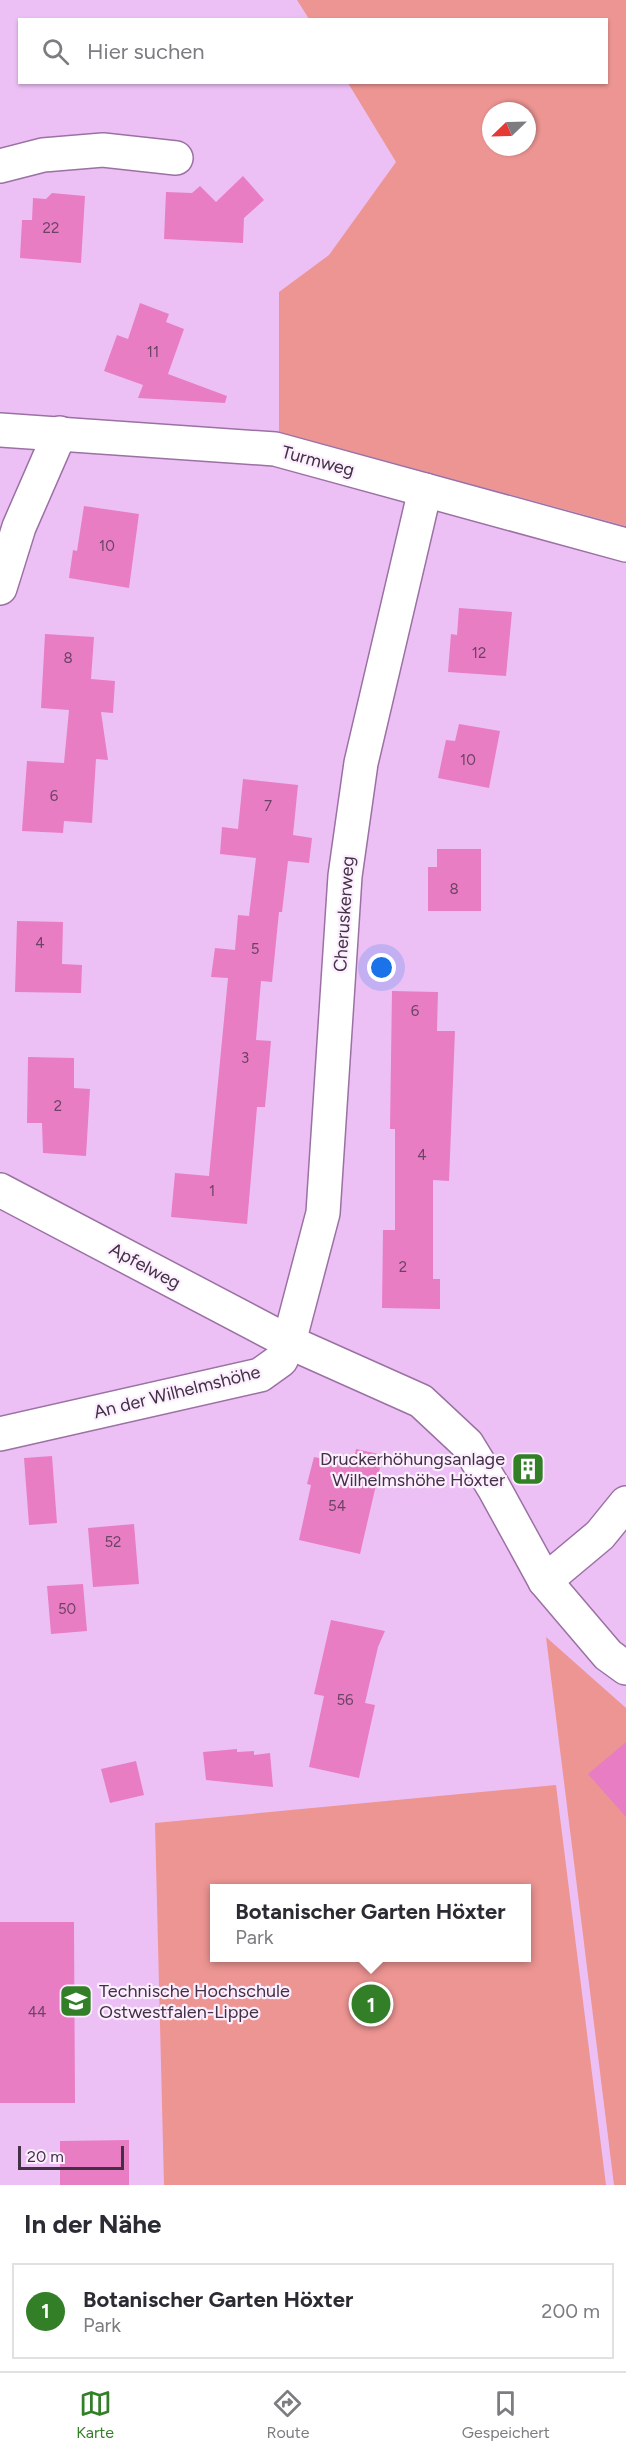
<!DOCTYPE html>
<html lang="de">
<head>
<meta charset="utf-8">
<style>
	body { margin:0; font-family:Figtree,sans-serif; background:#f2f2f3; color:#2b2b33 }
	.compass { position:absolute; left:482px; top:102px; width:54px; height:54px; border-radius:50%; background:#fff; box-shadow:0 2px 4px #0004; rotate:247deg }
	.scale { position:absolute; left:18px; bottom:15px; width:106px; box-sizing:border-box; padding-left:6px; border:3px solid #423045; border-top:0; font-size:16px; line-height:21px; white-space:nowrap; color:#423045; -webkit-text-stroke:4px #fceefe; paint-order:stroke }
	.you { position:absolute; left:382px; top:968px; width:21px; height:21px; margin:-15px; border:4px solid #fff; border-radius:50%; background:#1a73e8; box-shadow:0 0 0 9px #1a73e833 }
	.badge { display:grid; place-items:center; width:39px; height:39px; border-radius:50%; background:#327f28; color:#fff; font-size:20px; font-weight:700 }
	.pin { position:absolute; translate:-50% -50%; border:3px solid #fff; box-shadow:0 2px 6px #0006 }
	.popup { position:absolute; left:210px; top:1884px; width:321px; height:78px; box-sizing:border-box; display:grid; place-content:center; border-radius:0px; background:#fff; filter:drop-shadow(0 2px 4px #0005); font-size:20px; white-space:nowrap; color:#7c7c81 }
	.popup b { font-size:22px; color:#2b2b33 }
	.popup::after { content:''; position:absolute; left:50%; top:100%; margin-left:-12px; border:12px solid transparent; border-top-color:#fff }
	.list { margin:0; padding:0; list-style:none }
	h2 { display:flex; justify-content:space-between; align-items:center; height:78px; margin:0; padding:0 24px; font-size:26px }
	h2 small { font-size:20px; font-weight:400; color:#7c7c81 }
	.list li { display:grid; grid-template-columns:39px 1fr auto; gap:18px; align-items:center; box-sizing:border-box; height:96px; margin:0 12px 12px; padding:0 12px; border:2px solid #e1e1e2; border-radius:0px }
	.list b { display:block; font-size:22px; white-space:nowrap }
	.list p { margin:0; font-size:20px; white-space:nowrap; color:#7c7c81 }
	.list em { font-size:20px; font-style:normal; color:#7c7c81 }
	.icon { flex:none; width:33px; height:33px; fill:none; stroke:currentColor; stroke-width:2; stroke-linecap:round; stroke-linejoin:round }
	.map { position:relative; flex:none; width:626px; height:2185px; overflow:hidden }
	.search { position:absolute; background:#fff; box-shadow:0 2px 4px #0004; left:18px; right:18px; top:18px; height:66px; display:flex; align-items:center; gap:15px; box-sizing:border-box; padding:0 21px; border-radius:0px; color:#7c7c81; font-size:22px }
	.sheet { height:186px; background:#fff }
	nav { display:flex; justify-content:space-around; align-items:center; box-sizing:border-box; height:84px; border-top:2px solid #e1e1e2; background:#fff; font-size:16px; color:#7c7c81 }
	nav a { display:grid; justify-items:center; gap:3px }
	nav .on { color:#327f28 }
	.map>svg:first-child { display:block }
	.green { fill:#ed9593; fill-rule:evenodd }
	.building { fill:#e87dc4 }
	.lines { fill:none; stroke-linecap:round; stroke-linejoin:round }
	.minor-casing { stroke:#9b71a3; stroke-width:36 }
	.minor { stroke:#fff; stroke-width:33 }
	.labels { text-anchor:middle; dominant-baseline:central; stroke-width:4.5; stroke-linejoin:round; paint-order:stroke }
	.number-label { font-size:15px; fill:#6c4365 }
	.street-label { font-size:18px; fill:#423045; stroke:#fceefe }
	.poi-label { font-size:18px; fill:#423045; stroke:#fceefe; text-anchor:end }
</style>
</head>
<body>
<div class="map">
<svg width="626" height="2185" viewBox="0 0 626 2185">
	<rect width="100%" height="100%" fill="#edc0f5"/>
	<g class="green">
		<path d="M 297,0 L 626,0 L 626,526 L 279,432 L 279,292 L 329,255 L 396,162 L 348,83 L 606,82 L 606,20 L 309,19 ZM 491,111 L 527,111 L 527,147 L 491,147 Z"/>
		<path d="M 546,1637 L 626,1708 L 626,2185 L 614,2185 Z"/>
		<path d="M 556,1785 L 606,2185 L 164,2185 L 155,1823 ZM 527,1888 L 527,1958 L 215,1958 L 215,1888 Z"/>
	</g>
	<g class="building">
		<path d="M 243,176 L 264,200 L 244,218 L 243,243 L 164,239 L 166,192 L 192,193 L 200,186 L 216,202 Z"/>
		<path d="M 52,193 L 85,196 L 81,263 L 20,258 L 22,220 L 32,220 L 33,198 L 46,199 Z"/>
		<path d="M 140,303 L 169,314 L 166,322 L 184,329 L 168,374 L 227,396 L 225,403 L 138,398 L 143,385 L 104,371 L 117,335 L 128,339 Z"/>
		<path d="M 84,506 L 139,514 L 129,588 L 69,578 L 73,550 L 77,551 Z"/>
		<path d="M 459,608 L 512,612 L 506,676 L 448,672 L 451,634 L 457,635 Z"/>
		<path d="M 45,634 L 94,637 L 91,679 L 115,681 L 113,713 L 101,712 L 108,760 L 96,759 L 92,823 L 64,821 L 63,833 L 22,831 L 27,761 L 64,763 L 69,710 L 41,708 Z"/>
		<path d="M 459,724 L 500,731 L 489,788 L 438,778 L 446,740 L 455,741 Z"/>
		<path d="M 243,779 L 298,785 L 293,835 L 312,838 L 309,863 L 288,861 L 282,912 L 279,912 L 272,982 L 261,981 L 256,1040 L 271,1041 L 265,1107 L 257,1107 L 247,1224 L 171,1217 L 175,1173 L 209,1176 L 228,978 L 211,977 L 215,948 L 235,950 L 238,915 L 249,916 L 256,858 L 220,854 L 222,827 L 238,829 Z"/>
		<path d="M 437,849 L 481,849 L 481,911 L 428,911 L 428,867 L 437,867 Z"/>
		<path d="M 17,921 L 63,922 L 62,964 L 82,965 L 81,993 L 15,992 Z"/>
		<path d="M 392,991 L 438,992 L 437,1031 L 455,1031 L 449,1181 L 433,1180 L 433,1279 L 440,1279 L 440,1309 L 382,1308 L 383,1230 L 395,1230 L 395,1129 L 390,1129 Z"/>
		<path d="M 28,1057 L 74,1058 L 74,1088 L 90,1089 L 86,1156 L 43,1153 L 42,1123 L 27,1123 Z"/>
		<path d="M 356,1449 L 383,1455 L 360,1554 L 299,1540 L 311,1485 L 307,1484 L 314,1457 L 353,1465 Z"/>
		<path d="M 52,1456 L 57,1523 L 29,1525 L 24,1458 Z"/>
		<path d="M 134,1524 L 139,1584 L 93,1587 L 88,1528 Z"/>
		<path d="M 83,1584 L 87,1631 L 51,1634 L 47,1586 Z"/>
		<path d="M 331,1620 L 385,1631 L 378,1647 L 365,1703 L 375,1705 L 359,1778 L 309,1767 L 324,1696 L 314,1694 Z"/>
		<path d="M 626,1742 L 626,1817 L 588,1774 Z"/>
		<path d="M 237,1749 L 237,1752 L 254,1751 L 254,1755 L 270,1753 L 273,1787 L 206,1780 L 203,1752 Z"/>
		<path d="M 136,1761 L 144,1795 L 110,1803 L 101,1769 Z"/>
		<path d="M 0,1922 L 74,1922 L 75,2103 L 0,2103 Z"/>
		<path d="M 129,2140 L 129,2185 L 60,2185 L 60,2141 Z"/>
	</g>
	<g class="lines">
		<g class="minor-casing">
			<g id="minor">
				<path d="M 0,166 L 43,155 L 103,150 L 176,158"/>
				<path d="M 0,430 L 275,449 L 626,545"/>
				<path d="M 0,588 L 19,527 L 60,433"/>
				<path d="M 0,1190 L 289,1342 L 421,1401 L 467,1444 L 494,1488 L 545,1581 L 608,1655 L 626,1668"/>
				<path d="M 0,1434 L 260,1375 L 281,1360 L 289,1342 L 323,1213 L 345,876 L 361,763 L 425,490"/>
				<path d="M 545,1581 L 600,1535 L 626,1503"/>
			</g>
		</g>
		<use href="#minor" class="minor"/>
	</g>
	<defs>
		<g id="building-square" transform="scale(1.725)"><rect x="-9" y="-9" width="18" height="18" rx="4" fill="#327f28" stroke="#fceefe"/><path d="M-4-6H4V6H1V3H-1V6H-4ZM-2.5-4.3h1.7v1.8h-1.7ZM.8-4.3h1.7v1.8H.8ZM-2.5-1h1.7V.8h-1.7ZM.8-1h1.7V.8H.8Z" fill="#fff"/></g>
		<g id="university-square" transform="scale(1.725)"><rect x="-9" y="-9" width="18" height="18" rx="4" fill="#327f28" stroke="#fceefe"/><path d="M0-5L7-2L0 1L-7-2ZM-4 1L0 2.5L4 1V4Q0 6-4 4Z" fill="#fff"/></g>
	</defs>
	<g fill-rule="evenodd">
		<use href="#building-square" x="528" y="1469"/>
		<use href="#university-square" x="76" y="2001"/>
	</g>
	<g class="labels">
		<g class="number-label">
			<text x="51" y="228">22</text>
			<text x="153" y="352">11</text>
			<text x="107" y="546">10</text>
			<text x="479" y="653">12</text>
			<text x="68" y="658">8</text>
			<text x="468" y="760">10</text>
			<text x="54" y="796">6</text>
			<text x="268" y="806">7</text>
			<text x="454" y="889">8</text>
			<text x="40" y="943">4</text>
			<text x="255" y="949">5</text>
			<text x="415" y="1011">6</text>
			<text x="245" y="1058">3</text>
			<text x="58" y="1106">2</text>
			<text x="422" y="1155">4</text>
			<text x="212" y="1191">1</text>
			<text x="403" y="1267">2</text>
			<text x="337" y="1506">54</text>
			<text x="113" y="1542">52</text>
			<text x="67" y="1609">50</text>
			<text x="345" y="1700">56</text>
			<text x="37" y="2012">44</text>
		</g>
		<g class="street-label">
			<text transform="translate(318 461) rotate(15)">Turmweg</text>
			<text transform="translate(344 914) rotate(-86)">Cheruskerweg</text>
			<text transform="translate(145 1266) rotate(28)">Apfelweg</text>
			<text transform="translate(177 1392) rotate(-14)">An der Wilhelmshöhe</text>
		</g>
		<g class="poi-label">
			<text x="505" y="1459">Druckerhöhungsanlage<tspan x="505" dy="21">Wilhelmshöhe Höxter</tspan></text>
			<text x="99" y="1991" text-anchor="start">Technische Hochschule<tspan x="99" dy="21">Ostwestfalen-Lippe</tspan></text>
		</g>
	</g>
</svg>
<svg class="compass" viewBox="-18 -18 36 36"><path d="M0-13l5 13h-10z" fill="#e53935"/><path d="M0 13l5-13h-10z" fill="#7c7c81"/></svg>
<div class="scale">20 m</div>
<div class="you"></div>
<div class="pin badge" style="left:371px;top:2004px">1</div>
<div class="popup"><b>Botanischer Garten Höxter</b>Park</div>
<div class="search"><svg class="icon" aria-label="search" viewBox="0 0 24 24"><circle cx="10" cy="10" r="6"/><path d="M15 15l6 6"/></svg>Hier suchen</div>
</div>
<section class="sheet">
<h2>In der Nähe<small></small></h2>
<ul class="list">
<li><span class="badge">1</span><div><b>Botanischer Garten Höxter</b><p>Park</p></div><em>200 m</em></li>
</ul>
</section>
<nav>
<a class="on"><svg class="icon" aria-label="map" viewBox="0 0 24 24"><path d="M3 6l6-2 6 2 6-2v14l-6 2-6-2-6 2zM9 4v14M15 6v14"/></svg>Karte</a>
<a><svg class="icon" aria-label="directions" viewBox="0 0 24 24"><path d="M12 3l9 9-9 9-9-9zM9 14v-3h6M13 9l2 2-2 2"/></svg>Route</a>
<a><svg class="icon" aria-label="saved" viewBox="0 0 24 24"><path d="M7 4h10v16l-5-4-5 4z"/></svg>Gespeichert</a>
</nav>
</body>
</html>
